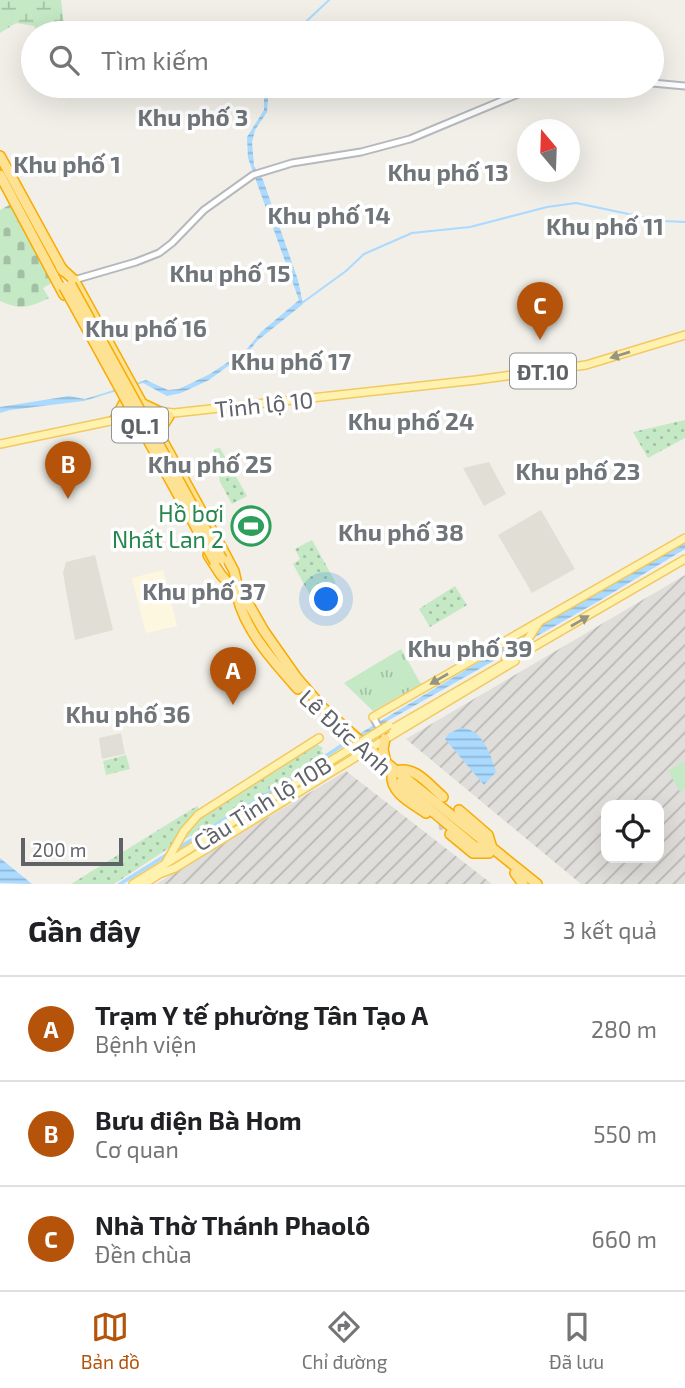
<!DOCTYPE html>
<html lang="vi">
<head>
<meta charset="utf-8">
<style>
	body { margin:0; font-family:"Exo 2",sans-serif; background:#f6f6f6; color:#202124 }
	.controls { position:absolute; right:21px; bottom:21px; display:grid; overflow:hidden; border-radius:14px; box-shadow:0 7px 28px #0002 }
	.controls button { width:63px; height:63px; display:grid; place-items:center; padding:0; border:0; border-bottom:2px solid #e0e0e0; background:#fff; color:#202124; font:35px sans-serif }
	.compass { position:absolute; left:517px; top:119px; width:63px; height:63px; border-radius:50%; background:#fff; box-shadow:0 7px 28px #0002; rotate:341deg }
	.scale { position:absolute; left:21px; bottom:18px; width:102px; box-sizing:border-box; padding-left:7px; border:4px solid #5f6368; border-top:0; font-size:19px; line-height:24px; white-space:nowrap; color:#5f6368; -webkit-text-stroke:5px #fff; paint-order:stroke }
	.you { position:absolute; left:327px; top:600px; width:24px; height:24px; margin:-18px; border:5px solid #fff; border-radius:50%; background:#1a73e8; box-shadow:0 0 0 10px #1a73e833 }
	.badge { display:grid; place-items:center; width:46px; height:46px; border-radius:50%; background:#b45309; color:#fff; font-size:23px; font-weight:700 }
	.pin { position:absolute; translate:-50% -58px; filter:drop-shadow(0 2px 4px #0008) }
	.pin::after { content:''; position:absolute; top:37px; width:24px; height:21px; background:inherit; clip-path:polygon(0 0,100% 0,50% 100%) }
	.list { margin:0; padding:0; list-style:none }
	h2 { display:flex; justify-content:space-between; align-items:center; height:91px; margin:0; padding:0 28px; font-size:30px }
	h2 small { font-size:23px; font-weight:400; color:#757577 }
	.list li { display:grid; grid-template-columns:46px 1fr auto; gap:21px; align-items:center; box-sizing:border-box; height:105px; padding:0 28px; border-top:2px solid #e0e0e0 }
	.list b { display:block; font-size:26px; white-space:nowrap }
	.list p { margin:0; font-size:23px; white-space:nowrap; color:#757577 }
	.list em { font-size:23px; font-style:normal; color:#757577 }
	.icon { flex:none; width:38px; height:38px; fill:none; stroke:currentColor; stroke-width:2; stroke-linecap:round; stroke-linejoin:round }
	.map { position:relative; flex:none; width:685px; height:884px; overflow:hidden }
	.search { position:absolute; background:#fff; box-shadow:0 7px 28px #0002; left:21px; right:21px; top:21px; height:77px; display:flex; align-items:center; gap:18px; box-sizing:border-box; padding:0 24px; border-radius:38px; color:#757577; font-size:26px }
	.sheet { height:406px; background:#fff }
	nav { display:flex; justify-content:space-around; align-items:center; box-sizing:border-box; height:98px; border-top:2px solid #e0e0e0; background:#fff; font-size:19px; color:#757577 }
	nav a { display:grid; justify-items:center; gap:4px }
	nav .on { color:#b45309 }
	.map>svg:first-child { display:block }
	.commercial { fill:#fef7e0 }
	.industrial { fill:url(#industrial-furrows); fill-rule:evenodd }
	.education { fill:#e1ded6 }
	.grass { fill:url(#grass-tufts) }
	.wetland { fill:url(#wetland-marsh) }
	.cemetery { fill:url(#cemetery-stones) }
	.park { fill:url(#park-dots) }
	.garden { fill:#c5e8c5 }
	.water { fill:url(#water-rules) }
	.lines { fill:none; stroke-linecap:round; stroke-linejoin:round }
	.stream { stroke:#aadaff; stroke-width:2 }
	.canal { stroke:#aadaff; stroke-width:3.5 }
	.highway-tunnel { stroke:#ccccc8; stroke-width:9; stroke-dasharray:9 4.5; stroke-linecap:butt }
	.minor-casing { stroke:#b5b8bc; stroke-width:9 }
	.major-casing { stroke:#f2c960; stroke-width:10 }
	.highway-casing { stroke:#f9ab00; stroke-width:12 }
	.minor { stroke:#fff; stroke-width:5 }
	.major { stroke:#fff2af; stroke-width:7 }
	.highway { stroke:#fde293; stroke-width:9 }
	.major-bridge-casing { stroke:#f2c960; stroke-width:10; stroke-linecap:butt }
	.highway-bridge-casing { stroke:#f9ab00; stroke-width:12; stroke-linecap:butt }
	.major-bridge { stroke:#fff2af; stroke-width:7 }
	.highway-bridge { stroke:#fde293; stroke-width:9 }
	.oneway { fill:#979581 }
	.labels { text-anchor:middle; dominant-baseline:central; stroke-width:7; stroke-linejoin:round; paint-order:stroke }
	.shield { fill:#fff; stroke:#8f9295; stroke-width:2 }
	.shield-label { font-size:21px; font-weight:bold; fill:#5f6368 }
	.street-label { font-size:23px; fill:#5f6368; stroke:#fff }
	.leisure-label { font-size:23px; fill:#27864d; stroke:#fff; text-anchor:end }
	.neighbourhood-label { font-size:24px; font-weight:bold; fill:#70757a; stroke:#fff }
</style>
</head>
<body>
<div class="map">
<svg width="685" height="884" viewBox="0 0 685 884">
	<defs>
		<pattern id="industrial-furrows" width="10" height="10" patternUnits="userSpaceOnUse" patternTransform="scale(1.75)"><rect width="10" height="10" fill="#e0deda"/><path d="M-1 1l2-2M0 10L10 0M9 11l2-2" fill="none" stroke="#b9b8b5"/></pattern>
		<pattern id="grass-tufts" width="24" height="20" patternUnits="userSpaceOnUse" patternTransform="scale(1.75)"><rect width="24" height="20" fill="#c5e8c5"/><path d="M3 7l-1-3M5 7V3M7 7l1-3M15 17l-1-3M17 17v-4M19 17l1-3" fill="none" stroke="#a3c0a4"/></pattern>
		<pattern id="wetland-marsh" width="20" height="14" patternUnits="userSpaceOnUse" patternTransform="scale(1.75)"><rect width="20" height="14" fill="#c5e8c5"/><path d="M1 5h8M5 5V1M11 12h8M15 12V8" fill="none" stroke="#a3c0a4"/></pattern>
		<pattern id="cemetery-stones" width="16" height="16" patternUnits="userSpaceOnUse" patternTransform="scale(1.75)"><rect width="16" height="16" fill="#c5e8c5"/><path d="M2 7V4a2 2 0 0 1 4 0v3zM10 15v-3a2 2 0 0 1 4 0v3z" fill="#a3c0a4"/></pattern>
		<pattern id="park-dots" width="8" height="8" patternUnits="userSpaceOnUse" patternTransform="scale(1.75)"><rect width="8" height="8" fill="#c5e8c5"/><path d="M2 2h.1M6 6h.1" fill="none" stroke="#a3c0a4" stroke-width="1.8" stroke-linecap="round"/></pattern>
		<pattern id="water-rules" width="6" height="5" patternUnits="userSpaceOnUse" patternTransform="scale(1.75)"><rect width="6" height="5" fill="#aadaff"/><path d="M0 2.5h6" fill="none" stroke="#8eb4d2"/></pattern>
	</defs>
	<rect width="100%" height="100%" fill="#f1efe8"/>
	<path class="commercial" d="M 163,570 L 177,626 L 146,633 L 132,578 Z"/>
	<g class="industrial">
		<path d="M 685,575 L 685,884 L 581,884 L 406,739 ZM 606,805 L 659,805 L 659,858 L 606,858 Z"/>
		<path d="M 346,771 L 492,884 L 156,884 Z"/>
	</g>
	<g class="education">
		<path d="M 489,462 L 506,494 L 484,506 L 463,468 Z"/>
		<path d="M 541,510 L 575,569 L 532,593 L 498,535 Z"/>
		<path d="M 95,555 L 113,630 L 75,640 L 63,573 L 66,562 Z"/>
		<path d="M 121,733 L 125,754 L 102,759 L 99,738 Z"/>
	</g>
	<path class="grass" d="M 401,649 L 421,684 L 373,711 L 344,683 Z"/>
	<path class="wetland" d="M 0,0 L 61,0 L 65,33 L 38,33 L 34,26 L 16,23 L 0,33 Z"/>
	<path class="cemetery" d="M 13,203 L 55,281 L 43,288 L 49,298 C 28,308 20,310 0,301 L 0,210 Z"/>
	<g class="park">
		<path d="M 685,420 L 685,438 L 648,458 L 633,432 Z"/>
		<path d="M 220,448 L 247,496 L 232,504 L 220,482 L 214,449 Z"/>
		<path d="M 312,540 L 336,583 L 311,597 L 293,564 L 300,559 L 295,549 Z"/>
		<path d="M 455,586 L 467,605 L 430,627 L 419,609 Z"/>
		<path d="M 316,744 L 323,748 L 321,751 L 324,754 L 311,764 L 220,821 L 181,841 L 183,837 L 205,813 Z"/>
		<path d="M 126,755 L 130,769 L 106,775 L 103,761 Z"/>
		<path d="M 197,806 L 200,811 L 175,844 L 114,884 L 71,884 Z"/>
	</g>
	<path class="garden" d="M 685,761 L 685,790 L 680,792 L 668,771 Z"/>
	<g class="water">
		<path d="M 264,86 L 269,86 L 267,112 L 255,130 L 252,142 L 254,166 L 263,180 L 298,280 L 303,304 L 257,341 L 250,350 L 209,380 L 181,393 L 167,396 L 143,383 L 84,401 L 10,410 L 0,413 L 0,407 L 69,396 L 85,399 L 146,380 L 168,390 L 179,389 L 210,374 L 246,350 L 261,332 L 299,300 L 248,158 L 247,137 L 264,110 Z"/>
		<path d="M 685,543 L 685,549 L 599,601 L 361,736 L 359,734 L 522,636 Z"/>
		<path d="M 460,728 C 482,728 490,753 496,772 L 484,785 L 445,739 L 448,734 Z"/>
		<path d="M 0,858 L 32,884 L 0,883 Z"/>
	</g>
	<g class="lines">
		<g class="stream">
			<path d="M 294,33 L 329,0"/>
			<path d="M 302,303 L 346,271 L 364,254 L 412,233 L 470,227 L 547,207 L 576,203 L 662,221 L 685,222"/>
		</g>
		<g class="canal">
			<path d="M 175,850 L 297,775 L 359,734"/>
			<path d="M 120,884 L 168,854"/>
		</g>
		<path class="highway-tunnel" d="M 444,829 C 440,818 449,809 459,810"/>
		<g class="minor-casing">
			<g id="minor">
				<path d="M 652,83 L 685,86"/>
				<path d="M 74,280 L 136,262 L 159,253 L 172,243 L 204,210 L 253,175 L 292,163 L 361,152 L 410,139 L 530,89 L 540,88 L 559,93 L 587,86"/>
				<path d="M 373,717 L 382,733"/>
			</g>
		</g>
		<g class="major-casing">
			<g id="major">
				<path d="M 164,412 L 174,413 L 476,380 L 586,365 L 685,335"/>
				<path d="M 120,424 L 170,415"/>
				<path d="M 0,444 L 139,415"/>
				<path d="M 505,657 L 523,647 L 539,622"/>
				<path d="M 373,717 L 685,538"/>
				<path d="M 392,729 L 685,559"/>
				<path d="M 369,749 L 515,661"/>
				<path d="M 167,861 L 184,831 L 198,815 L 319,738"/>
				<path d="M 162,873 L 175,868 L 364,752"/>
				<path d="M 133,884 L 329,762"/>
				<path d="M 144,884 L 164,871"/>
			</g>
		</g>
		<g class="highway-casing">
			<g id="highway">
				<path d="M 0,156 L 63,271"/>
				<path d="M 0,175 L 64,295"/>
				<path d="M 61,268 L 74,280 L 225,554 L 234,571 L 237,584 L 264,631 L 297,678 L 322,707 L 368,748 L 537,884"/>
				<path d="M 143,404 L 160,412"/>
				<path d="M 115,419 L 124,403 L 134,401"/>
				<path d="M 121,424 L 138,431"/>
				<path d="M 162,437 L 162,427 L 169,416"/>
				<path d="M 208,555 L 221,575 L 232,587"/>
				<path d="M 237,595 C 245,631 274,662 298,689"/>
				<path d="M 385,739 L 383,749 L 386,763"/>
				<path d="M 396,771 C 415,765 429,785 443,797"/>
				<path d="M 392,775 C 390,793 413,804 426,813"/>
				<path d="M 401,782 L 408,791 L 474,846 L 482,848"/>
				<path d="M 459,810 L 488,835 L 492,848"/>
				<path d="M 450,834 L 473,853 L 489,853"/>
				<path d="M 515,873 L 523,884"/>
			</g>
		</g>
		<use href="#minor" class="minor"/>
		<use href="#major" class="major"/>
		<use href="#highway" class="highway"/>
		<g class="major-bridge-casing">
			<path id="major-bridge" d="M 329,762 L 389,725"/>
		</g>
		<g class="highway-bridge-casing">
			<g id="highway-bridge">
				<path d="M 71,285 L 222,559"/>
				<path d="M 64,287 L 215,562"/>
			</g>
		</g>
		<use href="#major-bridge" class="major-bridge"/>
		<use href="#highway-bridge" class="highway-bridge"/>
	</g>
	<defs><path id="oneway-solid" d="M-6-.8H1V-3.2L6.5 0L1 3.2V.8H-6Z" transform="scale(1.75)"/></defs>
	<g class="oneway">
		<use href="#oneway-solid" transform="translate(620 355) rotate(163)"/>
		<use href="#oneway-solid" transform="translate(580 621) rotate(-30)"/>
		<use href="#oneway-solid" transform="translate(439 679) rotate(150)"/>
	</g>
	<defs>
		<g id="stadium-ring" transform="scale(2.0125)"><circle r="9.5" fill="#fff" stroke="#2e9e5b" stroke-width="1.5"/><path d="M0-5a6.5 5 0 1 0 0 10a6.5 5 0 1 0 0-10ZM-3.5-1.8h7v3.6h-7Z" fill="#2e9e5b"/></g>
	</defs>
	<g fill-rule="evenodd">
		<use href="#stadium-ring" x="251" y="526"/>
	</g>
	<g class="labels">
		<g class="shield">
			<rect x="510" y="353.5" width="66" height="35" rx="5"/>
			<rect x="112" y="407.5" width="56" height="35" rx="5"/>
		</g>
		<g class="shield-label">
			<text x="543" y="371">ĐT.10</text>
			<text x="140" y="425">QL.1</text>
		</g>
		<g class="street-label">
			<text transform="translate(264 404) rotate(-6)">Tỉnh lộ 10</text>
			<text transform="translate(346 732) rotate(42)">Lê Đức Anh</text>
			<text transform="translate(262 803) rotate(-32)">Cầu Tỉnh lộ 10B</text>
		</g>
		<g class="leisure-label">
			<text x="224" y="513">Hồ bơi<tspan x="224" dy="26">Nhất Lan 2</tspan></text>
		</g>
		<g class="neighbourhood-label">
			<text x="193" y="116">Khu phố 3</text>
			<text x="67" y="163">Khu phố 1</text>
			<text x="448" y="171">Khu phố 13</text>
			<text x="329" y="214">Khu phố 14</text>
			<text x="605" y="225">Khu phố 11</text>
			<text x="230" y="272">Khu phố 15</text>
			<text x="146" y="327">Khu phố 16</text>
			<text x="291" y="360">Khu phố 17</text>
			<text x="411" y="420">Khu phố 24</text>
			<text x="210" y="463">Khu phố 25</text>
			<text x="578" y="470">Khu phố 23</text>
			<text x="401" y="531">Khu phố 38</text>
			<text x="204" y="590">Khu phố 37</text>
			<text x="470" y="647">Khu phố 39</text>
			<text x="128" y="713">Khu phố 36</text>
		</g>
	</g>
</svg>
<div class="controls">
<button><svg class="icon" aria-label="locate" viewBox="0 0 24 24"><circle cx="12" cy="12" r="6"/><path d="M12 2v4M12 18v4M2 12h4M18 12h4"/></svg></button>
</div>
<svg class="compass" viewBox="-18 -18 36 36"><path d="M0-13l5 13h-10z" fill="#e53935"/><path d="M0 13l5-13h-10z" fill="#757577"/></svg>
<div class="scale">200 m</div>
<div class="you"></div>
<div class="pin badge" style="left:233px;top:705px">A</div>
<div class="pin badge" style="left:68px;top:499px">B</div>
<div class="pin badge" style="left:540px;top:340px">C</div>
<div class="search"><svg class="icon" aria-label="search" viewBox="0 0 24 24"><circle cx="10" cy="10" r="6"/><path d="M15 15l6 6"/></svg>Tìm kiếm</div>
</div>
<section class="sheet">
<h2>Gần đây<small>3 kết quả</small></h2>
<ul class="list">
<li><span class="badge">A</span><div><b>Trạm Y tế phường Tân Tạo A</b><p>Bệnh viện</p></div><em>280 m</em></li>
<li><span class="badge">B</span><div><b>Bưu điện Bà Hom</b><p>Cơ quan</p></div><em>550 m</em></li>
<li><span class="badge">C</span><div><b>Nhà Thờ Thánh Phaolô</b><p>Đền chùa</p></div><em>660 m</em></li>
</ul>
</section>
<nav>
<a class="on"><svg class="icon" aria-label="map" viewBox="0 0 24 24"><path d="M3 6l6-2 6 2 6-2v14l-6 2-6-2-6 2zM9 4v14M15 6v14"/></svg>Bản đồ</a>
<a><svg class="icon" aria-label="directions" viewBox="0 0 24 24"><path d="M12 3l9 9-9 9-9-9zM9 14v-3h6M13 9l2 2-2 2"/></svg>Chỉ đường</a>
<a><svg class="icon" aria-label="saved" viewBox="0 0 24 24"><path d="M7 4h10v16l-5-4-5 4z"/></svg>Đã lưu</a>
</nav>
</body>
</html>
